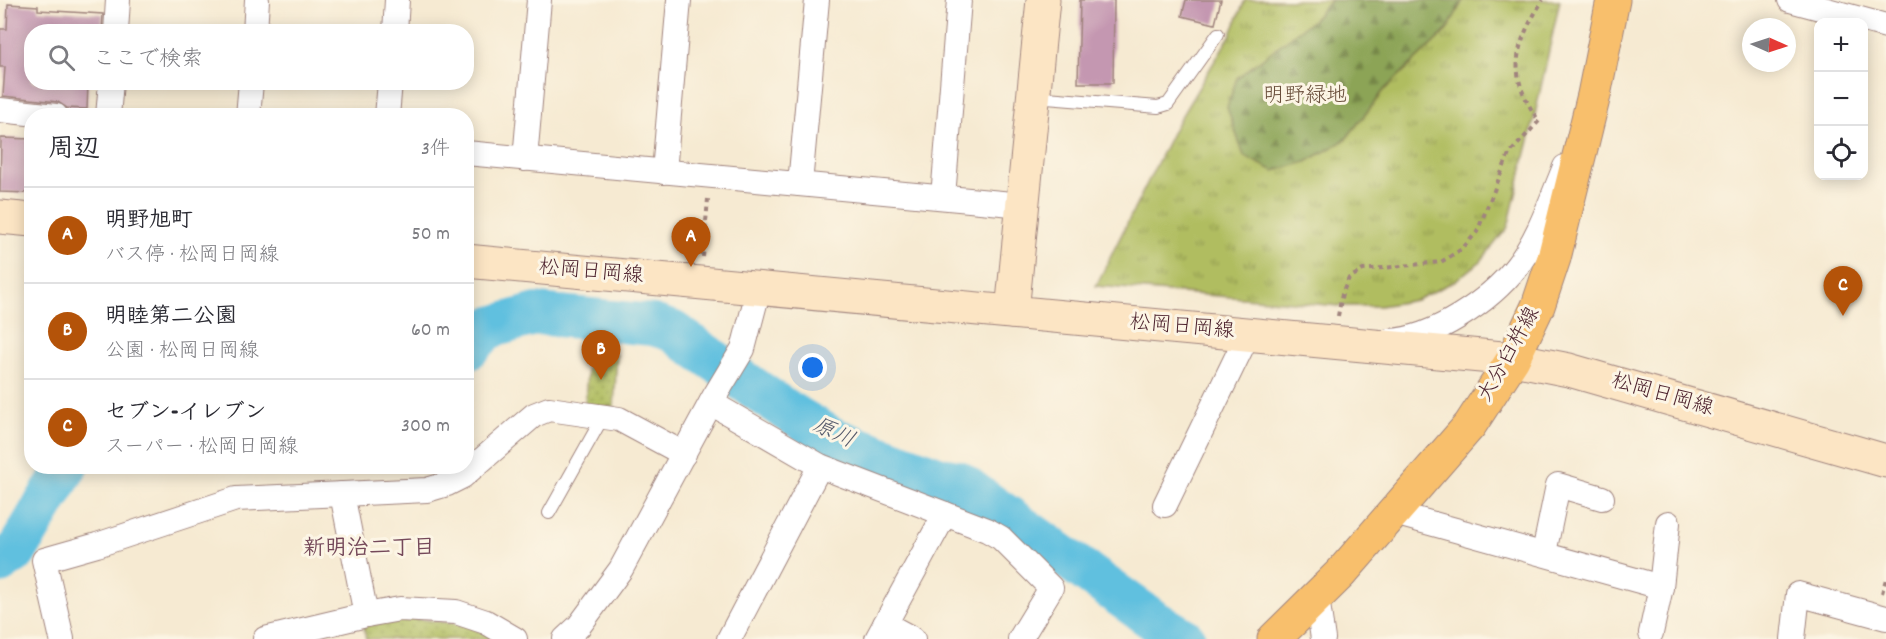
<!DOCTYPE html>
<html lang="ja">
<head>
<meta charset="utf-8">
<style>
	body { margin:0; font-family:Dekko,"Klee One",sans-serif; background:#f2f2f3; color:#2b2b33 }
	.controls { position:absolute; right:18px; top:18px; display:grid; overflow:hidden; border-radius:12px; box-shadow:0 3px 15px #0003 }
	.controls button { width:54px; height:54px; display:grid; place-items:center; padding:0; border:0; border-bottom:2px solid #e1e1e2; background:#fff; color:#2b2b33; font:30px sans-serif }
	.compass { position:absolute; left:1742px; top:18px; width:54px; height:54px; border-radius:50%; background:#fff; box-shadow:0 3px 15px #0003; rotate:93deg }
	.you { position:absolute; left:813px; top:368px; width:21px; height:21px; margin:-15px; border:4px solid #fff; border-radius:50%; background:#1a73e8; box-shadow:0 0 0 9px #1a73e833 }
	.badge { display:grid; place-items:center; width:39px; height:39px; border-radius:50%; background:#b45309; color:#fff; font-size:20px; font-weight:700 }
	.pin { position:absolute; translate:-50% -50px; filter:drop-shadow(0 2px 3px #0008) }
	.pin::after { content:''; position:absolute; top:32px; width:21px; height:18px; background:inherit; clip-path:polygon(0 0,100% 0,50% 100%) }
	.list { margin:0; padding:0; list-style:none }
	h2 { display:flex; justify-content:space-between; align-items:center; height:78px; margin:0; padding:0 24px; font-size:26px }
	h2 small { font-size:20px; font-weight:400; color:#7c7c81 }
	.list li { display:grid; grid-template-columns:39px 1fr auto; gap:18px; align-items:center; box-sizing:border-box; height:96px; padding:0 24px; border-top:2px solid #e1e1e2 }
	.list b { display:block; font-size:22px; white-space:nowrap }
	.list p { margin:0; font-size:20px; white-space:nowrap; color:#7c7c81 }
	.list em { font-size:20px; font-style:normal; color:#7c7c81 }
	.icon { flex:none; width:33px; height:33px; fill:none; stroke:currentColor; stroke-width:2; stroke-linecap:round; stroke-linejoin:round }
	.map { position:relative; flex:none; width:1886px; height:639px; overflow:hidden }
	.search { position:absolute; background:#fff; box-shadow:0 3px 15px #0003; left:24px; top:24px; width:450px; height:66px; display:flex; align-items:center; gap:15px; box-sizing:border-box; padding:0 21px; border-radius:24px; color:#7c7c81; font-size:22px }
	.panel { position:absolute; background:#fff; box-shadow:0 3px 15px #0003; left:24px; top:108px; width:450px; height:366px; border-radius:24px }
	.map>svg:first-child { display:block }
	.grass { fill:url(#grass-tufts); stroke:#7d6e46; stroke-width:1.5 }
	.forest { fill:url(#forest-firs); stroke:#6b6240; stroke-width:1.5 }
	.park { fill:url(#park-dots); stroke:#7d6e46; stroke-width:1.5 }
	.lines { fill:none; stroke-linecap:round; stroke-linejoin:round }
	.river { stroke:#61c0df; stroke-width:42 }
	.building { fill:#c497b1 }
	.lane-casing { stroke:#a0847e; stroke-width:14 }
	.street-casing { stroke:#a0847e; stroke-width:26 }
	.secondary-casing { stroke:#a0847e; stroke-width:35 }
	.primary-casing { stroke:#a0847e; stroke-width:35 }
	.path { stroke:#a0847e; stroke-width:4; stroke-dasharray:4.5 4.5; stroke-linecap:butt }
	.lane { stroke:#fff; stroke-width:12 }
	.street { stroke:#fff; stroke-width:24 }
	.secondary { stroke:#fce5c4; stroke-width:33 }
	.primary { stroke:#f8bf6c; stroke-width:33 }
	.labels { text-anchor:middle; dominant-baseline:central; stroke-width:6; stroke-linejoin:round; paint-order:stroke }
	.park-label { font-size:21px; fill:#694e3b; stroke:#fcf5e5 }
	.street-label { font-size:21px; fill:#4a1f2b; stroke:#fcf5e5 }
	.water-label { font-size:22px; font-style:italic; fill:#52576a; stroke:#fcf5e5 }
	.neighbourhood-label { font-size:22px; font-weight:bold; fill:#75495a; stroke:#fcf5e5 }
</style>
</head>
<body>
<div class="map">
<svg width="1886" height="639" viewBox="0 0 1886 639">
	<defs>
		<pattern id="grass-tufts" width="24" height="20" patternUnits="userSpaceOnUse" patternTransform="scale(1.5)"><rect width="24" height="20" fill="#b0bd60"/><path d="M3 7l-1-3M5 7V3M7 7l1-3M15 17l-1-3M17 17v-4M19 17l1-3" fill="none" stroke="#91994f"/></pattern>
		<pattern id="forest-firs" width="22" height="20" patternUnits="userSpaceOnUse" patternTransform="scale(1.5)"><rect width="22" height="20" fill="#8ca456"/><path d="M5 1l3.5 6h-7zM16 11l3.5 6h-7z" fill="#748547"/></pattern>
		<pattern id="park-dots" width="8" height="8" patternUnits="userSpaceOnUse" patternTransform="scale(1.5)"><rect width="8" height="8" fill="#b0bd60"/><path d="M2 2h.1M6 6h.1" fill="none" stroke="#91994f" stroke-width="1.8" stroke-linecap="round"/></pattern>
	</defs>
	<rect width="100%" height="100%" fill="#fcf5e5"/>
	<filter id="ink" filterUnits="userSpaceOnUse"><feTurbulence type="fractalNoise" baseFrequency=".0167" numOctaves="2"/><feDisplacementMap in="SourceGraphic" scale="12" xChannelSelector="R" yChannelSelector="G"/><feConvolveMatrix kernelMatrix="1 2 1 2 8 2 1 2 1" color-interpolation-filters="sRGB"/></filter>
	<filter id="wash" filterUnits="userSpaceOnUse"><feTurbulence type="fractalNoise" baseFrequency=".008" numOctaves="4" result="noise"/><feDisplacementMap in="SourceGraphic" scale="24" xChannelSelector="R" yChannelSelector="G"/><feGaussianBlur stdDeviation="1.35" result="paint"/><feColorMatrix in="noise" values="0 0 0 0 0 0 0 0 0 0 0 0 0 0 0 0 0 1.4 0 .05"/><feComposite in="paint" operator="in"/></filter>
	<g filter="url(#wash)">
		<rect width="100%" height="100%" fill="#f6ead2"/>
		<path class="grass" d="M 1245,0 L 1331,0 L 1314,19 L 1345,140 L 1385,89 L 1447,30 L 1463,0 L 1560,0 L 1532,128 L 1508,227 L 1481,261 L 1453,282 L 1416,300 L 1380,306 L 1340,306 L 1096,286 L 1176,125 L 1231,34 Z"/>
		<path class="forest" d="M 1331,0 L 1463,0 L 1447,30 L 1385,89 L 1345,140 L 1306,162 L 1274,171 L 1244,156 L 1227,107 L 1237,78 L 1314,19 Z"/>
		<g class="park">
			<path d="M 588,354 L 617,355 L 614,407 L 585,405 Z"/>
			<path d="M 411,618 L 466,625 L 503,639 L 366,639 L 363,624 Z"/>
		</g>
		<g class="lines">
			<g class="river">
				<path d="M 466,351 L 489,328 L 537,314 L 653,325 L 672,331 L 784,409 L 833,438 L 940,478 L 958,481 L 1155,621 L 1185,639"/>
				<path d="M 0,563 L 16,552 L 67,466"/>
			</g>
		</g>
		<g id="blocks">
			<g class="building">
				<path d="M 1080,0 L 1114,0 L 1113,83 L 1078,83 Z"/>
				<path d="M 1186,0 L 1221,0 L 1215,24 L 1182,16 Z"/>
				<path d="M 8,4 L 38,6 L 38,10 L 103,14 L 102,32 L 32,32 L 32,82 L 88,82 L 87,109 L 67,108 L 58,102 L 3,96 L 5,67 L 0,67 L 0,29 L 7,29 Z"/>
				<path d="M 1,138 L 32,139 L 30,193 L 0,192 Z"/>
			</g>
		</g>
	</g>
	<g filter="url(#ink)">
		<use href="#blocks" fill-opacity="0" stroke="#a0847e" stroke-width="1.5"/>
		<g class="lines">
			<g class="lane-casing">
				<g id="lane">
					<path d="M 1034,97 L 1158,107 L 1168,104 L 1218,34"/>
					<path d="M 549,513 L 604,415"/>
				</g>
			</g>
			<g class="street-casing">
				<g id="street">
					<path d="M 1790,0 L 1886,26"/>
					<path d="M 116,32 L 118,0"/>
					<path d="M 255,32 L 257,0"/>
					<path d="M 395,32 L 397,0"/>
					<path d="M 0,110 L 56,116"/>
					<path d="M 108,116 L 111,82"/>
					<path d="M 248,116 L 251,82"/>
					<path d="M 387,116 L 390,82"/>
					<path d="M 466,153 L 1023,205"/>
					<path d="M 525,159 L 539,0"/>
					<path d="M 664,172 L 679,0"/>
					<path d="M 800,184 L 817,0"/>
					<path d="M 943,197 L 959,0"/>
					<path d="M 1389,341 C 1434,339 1490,301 1517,266 C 1539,238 1551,200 1565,167"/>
					<path d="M 711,403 L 820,466 L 987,530 L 1001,538 L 1051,588 L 1020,639"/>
					<path d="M 342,494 L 366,615"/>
					<path d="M 1165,505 L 1248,334"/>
					<path d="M 1394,513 L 1661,587 L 1651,633"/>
					<path d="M 1544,553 L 1558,485 L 1602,498"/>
					<path d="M 1661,587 L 1668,523"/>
					<path d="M 1317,597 L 1323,639"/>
					<path d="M 885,624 L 913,639"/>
					<path d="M 62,639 L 44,560 L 97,545 L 236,499 L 427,490 L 447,484 L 463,476 L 534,415 L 549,409 L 619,419 L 684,454"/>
					<path d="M 265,639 L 366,615 L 400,609 L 456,612 L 486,622 L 515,639"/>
					<path d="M 565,639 L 579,626 L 621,569 L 714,397 L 743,349 L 759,288"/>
					<path d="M 729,639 L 820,466"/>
					<path d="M 877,639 L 945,514"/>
					<path d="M 1793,639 L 1798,594 L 1886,618"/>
				</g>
			</g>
			<g class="secondary-casing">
				<g id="secondary">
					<path d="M 0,217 L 32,220"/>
					<path d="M 466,261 L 1513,359 L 1569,370 L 1886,461"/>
					<path d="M 1012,312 L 1043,0"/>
				</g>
			</g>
			<g class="primary-casing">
				<path id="primary" d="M 1274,639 L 1341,573 L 1470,425 L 1513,359 L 1538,306 L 1554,258 L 1594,95 L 1613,0"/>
			</g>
			<g class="path">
				<path d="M 703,257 L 708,199"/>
				<path d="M 1338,316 L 1342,294 L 1349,278 L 1363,270 L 1441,262 L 1462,249 L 1477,232 L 1509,154 L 1539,121 C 1506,74 1514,46 1543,0"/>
				<path d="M 1882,593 L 1886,579"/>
			</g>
			<use href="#lane" class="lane"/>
			<use href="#street" class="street"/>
			<use href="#secondary" class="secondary"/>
			<use href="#primary" class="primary"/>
		</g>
	</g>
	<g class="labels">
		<g class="park-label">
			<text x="1305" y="97">明野緑地</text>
		</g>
		<g class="street-label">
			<text transform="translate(591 273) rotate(5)">松岡日岡線</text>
			<text transform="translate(1182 328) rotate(5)">松岡日岡線</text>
			<text transform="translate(1510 355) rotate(-61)">大分臼杵線</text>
			<text transform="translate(1662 396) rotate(16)">松岡日岡線</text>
		</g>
		<g class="water-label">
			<text transform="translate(833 434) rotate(25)">原川</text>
		</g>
		<g class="neighbourhood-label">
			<text x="369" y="549">新明治二丁目</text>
		</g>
	</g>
</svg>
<div class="controls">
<button>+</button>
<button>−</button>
<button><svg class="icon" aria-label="locate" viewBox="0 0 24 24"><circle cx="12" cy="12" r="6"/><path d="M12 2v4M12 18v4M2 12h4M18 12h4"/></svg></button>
</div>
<svg class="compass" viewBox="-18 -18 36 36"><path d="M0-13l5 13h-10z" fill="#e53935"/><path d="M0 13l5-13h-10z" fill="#7c7c81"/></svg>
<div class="you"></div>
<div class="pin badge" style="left:691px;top:267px">A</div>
<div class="pin badge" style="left:601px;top:380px">B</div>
<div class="pin badge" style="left:1843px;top:316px">C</div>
<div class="search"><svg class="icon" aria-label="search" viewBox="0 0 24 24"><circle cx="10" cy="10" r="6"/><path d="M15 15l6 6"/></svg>ここで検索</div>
<section class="panel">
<h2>周辺<small>3件</small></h2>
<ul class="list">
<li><span class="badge">A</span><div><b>明野旭町</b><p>バス停 · 松岡日岡線</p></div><em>50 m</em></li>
<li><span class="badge">B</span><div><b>明睦第二公園</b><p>公園 · 松岡日岡線</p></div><em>60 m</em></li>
<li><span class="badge">C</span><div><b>セブン-イレブン</b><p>スーパー · 松岡日岡線</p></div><em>300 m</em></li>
</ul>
</section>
</div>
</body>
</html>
